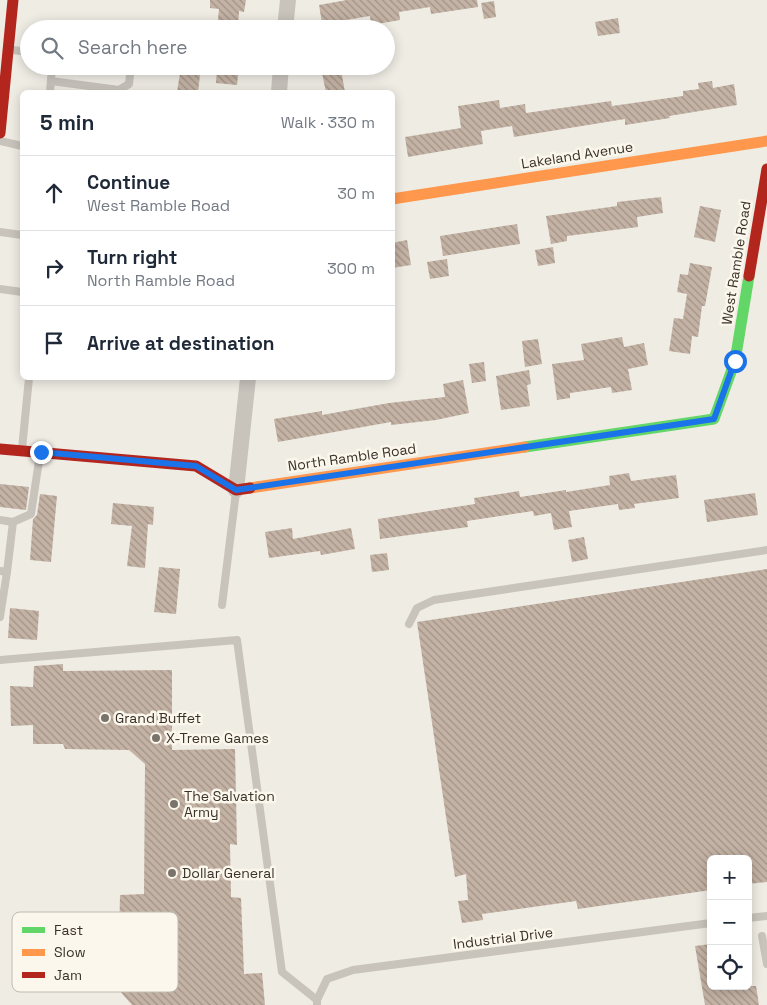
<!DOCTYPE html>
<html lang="en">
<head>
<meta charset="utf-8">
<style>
	body { margin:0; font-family:"Space Grotesk",sans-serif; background:#f6f6f7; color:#1f2937 }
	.controls { position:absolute; right:15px; bottom:15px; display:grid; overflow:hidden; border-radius:8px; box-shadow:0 2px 12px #0003 }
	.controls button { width:45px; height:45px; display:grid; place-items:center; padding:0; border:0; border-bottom:1px solid #e0e1e3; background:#fff; color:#1f2937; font:25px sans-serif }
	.stop { position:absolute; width:15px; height:15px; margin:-11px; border:4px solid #1a73e8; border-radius:50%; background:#fff }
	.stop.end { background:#1a73e8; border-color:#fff; box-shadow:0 1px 5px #0008 }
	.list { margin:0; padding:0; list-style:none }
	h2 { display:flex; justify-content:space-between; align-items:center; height:65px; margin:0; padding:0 20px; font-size:21px }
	h2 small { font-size:16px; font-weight:400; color:#747a83 }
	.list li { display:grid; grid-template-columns:32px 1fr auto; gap:15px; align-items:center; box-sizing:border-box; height:75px; padding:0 20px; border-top:1px solid #e0e1e3 }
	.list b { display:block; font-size:19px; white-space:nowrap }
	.list p { margin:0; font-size:16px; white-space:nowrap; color:#747a83 }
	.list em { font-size:16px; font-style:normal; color:#747a83 }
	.icon { flex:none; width:28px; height:28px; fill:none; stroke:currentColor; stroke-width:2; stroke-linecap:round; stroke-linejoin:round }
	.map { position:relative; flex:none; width:767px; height:1005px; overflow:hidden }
	.search { position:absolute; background:#fff; box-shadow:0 2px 12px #0003; left:20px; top:20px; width:375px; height:55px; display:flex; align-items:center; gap:12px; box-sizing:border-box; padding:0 18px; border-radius:28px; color:#747a83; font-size:19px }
	.panel { position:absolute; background:#fff; box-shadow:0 2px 12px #0003; left:20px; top:90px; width:375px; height:290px; border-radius:8px }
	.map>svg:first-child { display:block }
	.building { fill:url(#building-back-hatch) }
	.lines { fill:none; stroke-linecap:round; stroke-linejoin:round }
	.lane { stroke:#c8c4bc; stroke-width:8 }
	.street { stroke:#c8c4bc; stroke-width:16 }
	.fast { stroke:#63d668; stroke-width:11 }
	.slow { stroke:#ff974d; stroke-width:11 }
	.jam { stroke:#b3261e; stroke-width:11 }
	.route { stroke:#1a73e8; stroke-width:6 }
	.poi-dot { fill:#79736b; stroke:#fbf7ec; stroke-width:2 }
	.labels { text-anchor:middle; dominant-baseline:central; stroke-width:5; stroke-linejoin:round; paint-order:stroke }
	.street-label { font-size:14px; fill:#3a322a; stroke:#fbf7ec }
	.poi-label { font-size:14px; fill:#3a322a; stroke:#fbf7ec; text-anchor:start }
	.key { fill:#fbf7ec; stroke:#c1bcb2; stroke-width:1 }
	.key-label { font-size:14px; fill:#3a322a }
</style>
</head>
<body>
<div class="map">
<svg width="767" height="1005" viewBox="0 0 767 1005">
	<defs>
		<pattern id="building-back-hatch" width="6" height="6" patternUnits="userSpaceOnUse" patternTransform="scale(1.25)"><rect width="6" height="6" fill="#c4b3a5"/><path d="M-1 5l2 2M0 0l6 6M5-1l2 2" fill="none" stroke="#a09287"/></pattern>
	</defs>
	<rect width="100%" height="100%" fill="#efece4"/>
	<g class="building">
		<path d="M 210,0 L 246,0 L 244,12 L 239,11 L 238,29 L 217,29 L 219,9 L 210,8 Z"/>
		<path d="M 347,0 L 477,0 L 478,7 L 431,14 L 430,7 L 399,12 L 400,20 L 371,25 L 370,16 L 334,22 L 336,29 L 323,29 L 319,5 Z"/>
		<path d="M 494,1 L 496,17 L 484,19 L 481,3 Z"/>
		<path d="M 618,18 L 620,33 L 598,36 L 595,22 Z"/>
		<path d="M 217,66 L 239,66 L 237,85 L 216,83 Z"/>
		<path d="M 341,70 L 345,92 L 326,92 L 322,73 Z"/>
		<path d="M 180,73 L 200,75 L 198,92 L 177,92 Z"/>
		<path d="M 712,81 L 713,88 L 734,84 L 737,105 L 669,116 L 670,118 L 625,125 L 625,119 L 514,137 L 512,126 L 481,131 L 483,144 L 408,157 L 405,137 L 461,128 L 458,106 L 499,100 L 500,108 L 525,104 L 526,113 L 611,101 L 612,106 L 683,96 L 683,91 L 699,89 L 698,83 Z"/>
		<path d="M 661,197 L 663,213 L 637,217 L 638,227 L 567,236 L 567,241 L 551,244 L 546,216 L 617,206 L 617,202 Z"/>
		<path d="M 700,206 L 721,210 L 715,242 L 694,237 Z"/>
		<path d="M 517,224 L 520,244 L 443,256 L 440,236 Z"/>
		<path d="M 407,240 L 411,265 L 392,268 L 392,243 Z"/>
		<path d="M 553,247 L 555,263 L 538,266 L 535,250 Z"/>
		<path d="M 447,259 L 449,276 L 430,279 L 427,262 Z"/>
		<path d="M 690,263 L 712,267 L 705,306 L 702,306 L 698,337 L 692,336 L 690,354 L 669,351 L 674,318 L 683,319 L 687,294 L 677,292 L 680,274 L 688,275 Z"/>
		<path d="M 622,337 L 624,347 L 644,343 L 648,365 L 628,369 L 632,390 L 612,393 L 611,387 L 570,393 L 570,398 L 557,400 L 552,364 L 584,360 L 581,344 Z"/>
		<path d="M 538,339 L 542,364 L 525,367 L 522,341 Z"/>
		<path d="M 484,362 L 486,381 L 472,383 L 469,364 Z"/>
		<path d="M 529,370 L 531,384 L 527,385 L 530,406 L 501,410 L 496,376 Z"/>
		<path d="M 463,380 L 469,413 L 436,420 L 391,425 L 391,422 L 278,442 L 274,419 L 322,411 L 322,415 L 389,403 L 445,397 L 443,384 Z"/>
		<path d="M 629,473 L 631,481 L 676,475 L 679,498 L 634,504 L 635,508 L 619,510 L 618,504 L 569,511 L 572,527 L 554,530 L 551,513 L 534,516 L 533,511 L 467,521 L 468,527 L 380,539 L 378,519 L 475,504 L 474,498 L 519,491 L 520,497 L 566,490 L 566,492 L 610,485 L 609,476 Z"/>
		<path d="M 0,484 L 29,487 L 26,510 L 0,507 Z"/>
		<path d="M 755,493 L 758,515 L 707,522 L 704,500 Z"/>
		<path d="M 40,494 L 57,496 L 51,562 L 30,560 L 33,519 L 37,515 Z"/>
		<path d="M 113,503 L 154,507 L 153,525 L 148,524 L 145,568 L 127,566 L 132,526 L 111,524 Z"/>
		<path d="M 292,528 L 293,539 L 351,528 L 355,549 L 321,555 L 320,551 L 269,558 L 265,532 Z"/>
		<path d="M 584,537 L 588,559 L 572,562 L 568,540 Z"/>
		<path d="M 387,553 L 389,570 L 372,572 L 370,555 Z"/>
		<path d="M 159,567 L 180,569 L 176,614 L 154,612 Z"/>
		<path d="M 767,569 L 767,882 L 748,884 L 748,859 L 711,859 L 711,890 L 578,909 L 576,901 L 482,914 L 483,920 L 462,923 L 458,901 L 468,900 L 466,874 L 455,877 L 417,622 Z"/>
		<path d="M 10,608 L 39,611 L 37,640 L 8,638 Z"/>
		<path d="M 63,664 L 63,671 L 172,670 L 172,750 L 235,749 L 237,845 L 230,844 L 231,897 L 241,898 L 244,974 L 262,973 L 265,1005 L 132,1005 L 118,989 L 120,895 L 144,894 L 145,764 L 129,750 L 65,749 L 63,744 L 33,744 L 33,725 L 11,726 L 10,686 L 33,687 L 34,666 Z"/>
		<path d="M 711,944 L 711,986 L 756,986 L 759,1005 L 705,1005 L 695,946 Z"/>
	</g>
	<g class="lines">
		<g class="lane">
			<path d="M 13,50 L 29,52"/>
			<path d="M 51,81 L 119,90 L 129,84 L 131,66"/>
			<path d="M 50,92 L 52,66"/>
			<path d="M 0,141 L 22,146"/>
			<path d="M 0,232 L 22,235"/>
			<path d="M 0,289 L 22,292"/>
			<path d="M 22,449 L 29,378"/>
			<path d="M 0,520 L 13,522"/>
			<path d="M 0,571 L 7,572 L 13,522 L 31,514 L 40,454"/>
			<path d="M 222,605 L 236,492"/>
			<path d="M 0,617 L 7,572"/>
			<path d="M 409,624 L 417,608 L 434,600 L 767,550"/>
			<path d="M 0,660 L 237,640 L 282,972 L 317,1000"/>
			<path d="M 748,918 L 767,916"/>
			<path d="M 762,936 L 767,964"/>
			<path d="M 317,1005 L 317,1000 L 327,979 L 353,970 L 711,923"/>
		</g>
		<g class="street">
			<path d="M 285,29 L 288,0"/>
			<path d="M 279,92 L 281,66"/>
			<path d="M 236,490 L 248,378"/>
		</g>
		<path class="fast" d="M 525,447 L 714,419 L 735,361 L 749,276"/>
		<g class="slow">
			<path d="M 392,199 L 767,141"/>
			<path d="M 250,488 L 525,447"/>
		</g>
		<g class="jam">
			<path d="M 0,133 L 13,0"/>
			<path d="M 749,276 L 767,169"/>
			<path d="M 0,449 L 196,466 L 236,490 L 250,488"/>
		</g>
	</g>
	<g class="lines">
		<path class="route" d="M 41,452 L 196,466 L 236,490 L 714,419 L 735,361"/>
	</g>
	<g class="poi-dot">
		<circle cx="105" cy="718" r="5"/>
		<circle cx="156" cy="738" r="5"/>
		<circle cx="174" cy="804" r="5"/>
		<circle cx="172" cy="873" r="5"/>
	</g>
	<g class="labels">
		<g class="street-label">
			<text transform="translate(577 155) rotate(-9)">Lakeland Avenue</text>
			<text transform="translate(736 263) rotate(-81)">West Ramble Road</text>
			<text transform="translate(352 457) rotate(-8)">North Ramble Road</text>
			<text transform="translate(503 938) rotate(-7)">Industrial Drive</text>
		</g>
		<g class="poi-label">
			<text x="115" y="718">Grand Buffet</text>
			<text x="166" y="738">X-Treme Games</text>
			<text x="184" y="796">The Salvation<tspan x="184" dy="16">Army</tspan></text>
			<text x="182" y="873">Dollar General</text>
		</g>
	</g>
	<rect x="12" y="912" width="166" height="80" rx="8" class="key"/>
	<rect x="22" y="927" width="23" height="6" fill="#63d668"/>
	<rect x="22" y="949" width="23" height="7" fill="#ff974d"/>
	<rect x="22" y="972" width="23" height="6" fill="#b3261e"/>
	<g class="key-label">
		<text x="54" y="935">Fast</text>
		<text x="54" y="957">Slow</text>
		<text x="54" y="980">Jam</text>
	</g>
</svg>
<div class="controls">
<button>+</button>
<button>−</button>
<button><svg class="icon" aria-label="locate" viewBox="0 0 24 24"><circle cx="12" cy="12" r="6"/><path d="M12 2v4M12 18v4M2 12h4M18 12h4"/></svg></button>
</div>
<div class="stop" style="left:735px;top:361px"></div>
<div class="stop end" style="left:41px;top:452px"></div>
<div class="search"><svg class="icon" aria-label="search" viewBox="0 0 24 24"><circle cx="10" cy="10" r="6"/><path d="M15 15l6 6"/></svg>Search here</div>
<section class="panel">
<h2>5 min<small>Walk · 330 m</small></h2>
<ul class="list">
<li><svg class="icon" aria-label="ahead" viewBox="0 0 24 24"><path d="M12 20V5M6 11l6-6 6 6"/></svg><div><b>Continue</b><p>West Ramble Road</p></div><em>30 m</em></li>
<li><svg class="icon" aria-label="right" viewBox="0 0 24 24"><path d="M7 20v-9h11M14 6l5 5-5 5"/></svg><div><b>Turn right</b><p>North Ramble Road</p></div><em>300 m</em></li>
<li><svg class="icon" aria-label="arrive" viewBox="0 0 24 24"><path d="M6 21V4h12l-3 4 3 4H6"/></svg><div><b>Arrive at destination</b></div></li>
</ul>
</section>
</div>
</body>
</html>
